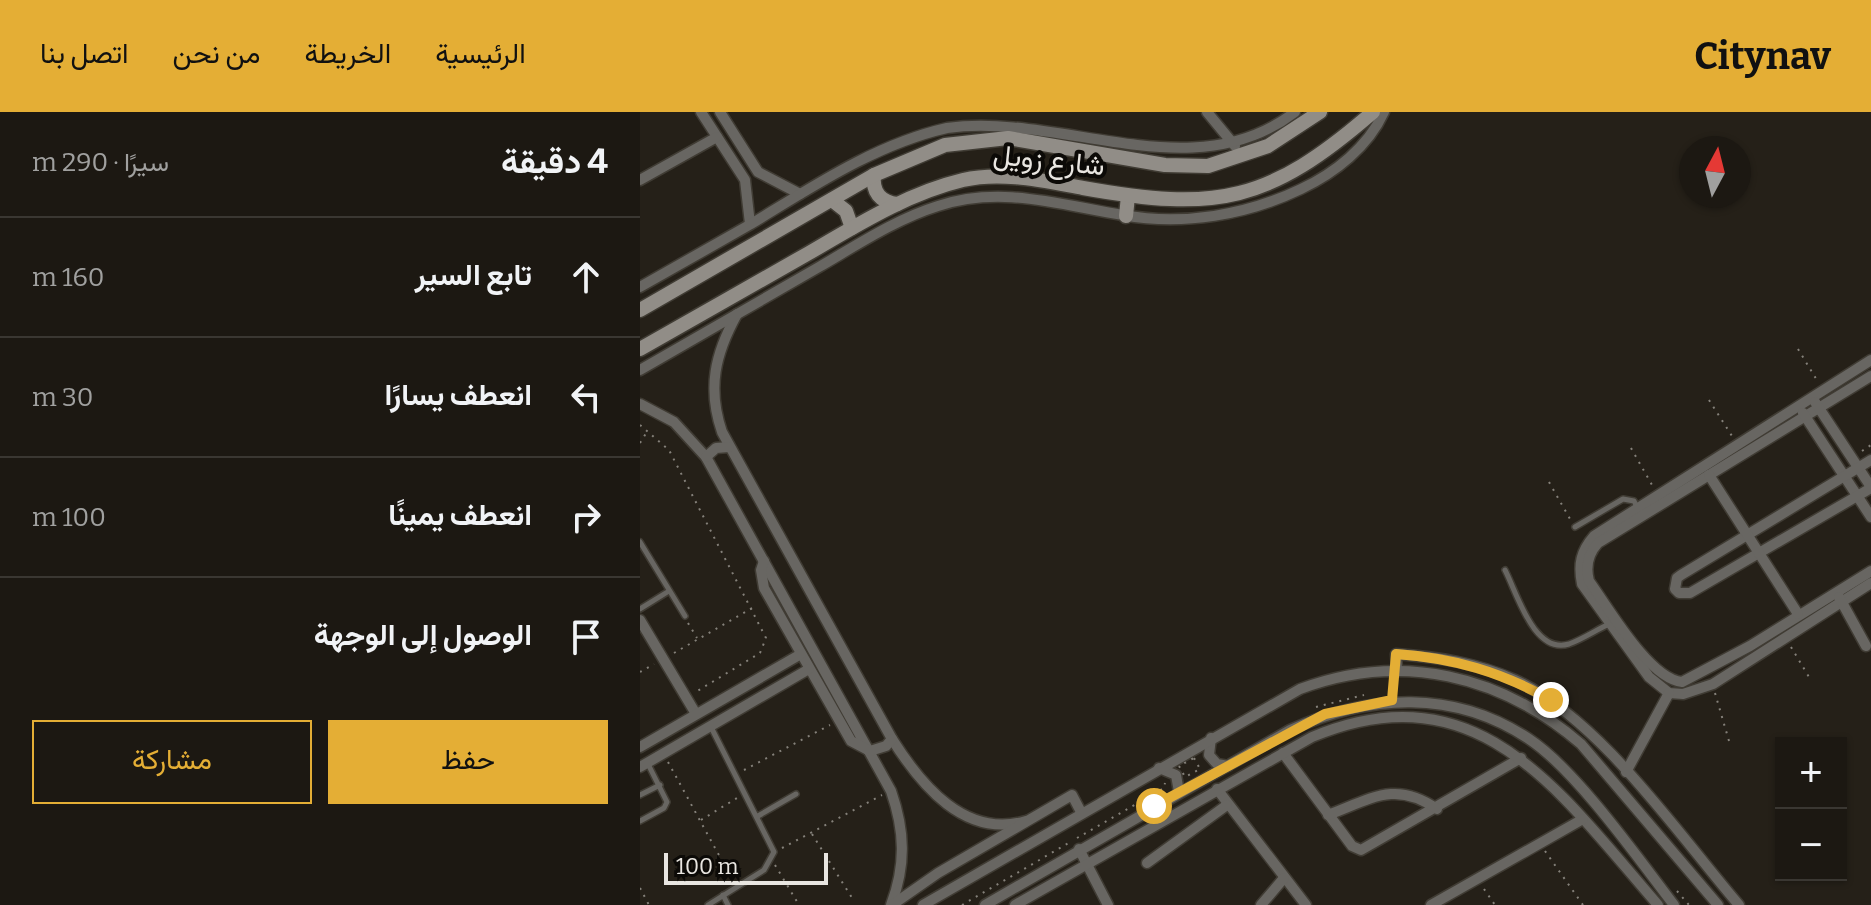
<!DOCTYPE html>
<html lang="ar">
<head>
<meta charset="utf-8">
<style>
	body { margin:0; font-family:Bitter,Vazirmatn,serif; background:#292520; color:#f1f3f6; direction:rtl }
	.controls { position:absolute; right:24px; bottom:24px; display:grid; overflow:hidden; border-radius:0px; box-shadow:0 2px 6px #0004 }
	.controls button { width:72px; height:72px; display:grid; place-items:center; padding:0; border:0; border-bottom:2px solid #3a3732; background:#1c1812; color:#f1f3f6; font:40px sans-serif }
	.compass { position:absolute; left:1039px; top:24px; width:72px; height:72px; border-radius:50%; background:#1c1812; box-shadow:0 2px 6px #0004; rotate:7deg }
	.scale { position:absolute; left:24px; bottom:20px; width:164px; box-sizing:border-box; padding-left:8px; border:4px solid #e9e6e1; border-top:0; font-size:22px; line-height:28px; white-space:nowrap; color:#e9e6e1; -webkit-text-stroke:6px #0c0a07; paint-order:stroke }
	.stop { position:absolute; width:24px; height:24px; margin:-18px; border:6px solid #e4ae35; border-radius:50%; background:#fff }
	.stop.end { background:#e4ae35; border-color:#fff; box-shadow:0 2px 8px #0008 }
	.list { margin:0; padding:0; list-style:none }
	h2 { display:flex; justify-content:space-between; align-items:center; height:104px; margin:0; padding:0 32px; font-size:34px }
	h2 small { font-size:26px; font-weight:400; color:#a0a09f }
	.list li { display:grid; grid-template-columns:52px 1fr auto; gap:24px; align-items:center; box-sizing:border-box; height:120px; padding:0 32px; border-top:2px solid #3a3732 }
	.list b { display:block; font-size:30px; white-space:nowrap }
	.list em { font-size:26px; font-style:normal; color:#a0a09f }
	.actions { display:flex; gap:16px; padding:24px 32px }
	.actions a { flex:1; padding:18px 0; border:2px solid #e4ae35; border-radius:0px; text-align:center; font-size:28px; color:#e4ae35 }
	.actions .main { background:#e4ae35; color:#111 }
	.icon { flex:none; width:44px; height:44px; fill:none; stroke:currentColor; stroke-width:2; stroke-linecap:round; stroke-linejoin:round }
	.map { position:relative; flex:none; width:1231px; height:793px; overflow:hidden; direction:ltr }
	header { display:flex; align-items:center; gap:48px; box-sizing:border-box; height:112px; padding:0 40px; background:#e4ae35; color:#111 }
	header strong { font-size:38px }
	nav { display:flex; gap:44px; margin-inline-start:auto; font-size:28px }
	main { display:flex }
	aside { flex:1; background:#1c1812 }
	.map>svg:first-child { display:block }
	.lines { fill:none; stroke-linecap:round; stroke-linejoin:round }
	.service-casing { stroke:#403c34; stroke-width:8 }
	.minor-casing { stroke:#403c34; stroke-width:13 }
	.secondary-casing { stroke:#403c34; stroke-width:17 }
	.path { stroke:#85817a; stroke-width:2; stroke-dasharray:2 6; stroke-linecap:butt }
	.service { stroke:#686662; stroke-width:5 }
	.minor { stroke:#686662; stroke-width:10 }
	.secondary { stroke:#918d87; stroke-width:14 }
	.route { stroke:#e4ae35; stroke-width:10 }
	.labels { text-anchor:middle; dominant-baseline:central; stroke-width:8; stroke-linejoin:round; paint-order:stroke }
	.street-label { font-size:28px; fill:#e9e6e1; stroke:#0c0a07 }
</style>
</head>
<body>
<header>
<strong>Citynav</strong>
<nav><a>الرئيسية</a><a>الخريطة</a><a>من نحن</a><a>اتصل بنا</a></nav>
</header>
<main>
<div class="map">
<svg width="1231" height="793" viewBox="0 0 1231 793">
	<rect width="100%" height="100%" fill="#252018"/>
	<g class="lines">
		<g class="service-casing">
			<g id="service">
				<path d="M 935,415 L 983,387 L 994,389 L 997,395"/>
				<path d="M 0,430 L 45,504"/>
				<path d="M 865,458 C 877,481 894,543 929,532 C 943,527 956,518 969,512"/>
				<path d="M 0,497 L 29,479"/>
				<path d="M 0,683 L 20,673"/>
				<path d="M 118,704 L 156,682"/>
				<path d="M 0,709 L 24,696 L 27,690 L 8,652"/>
				<path d="M 83,783 L 88,793"/>
				<path d="M 68,793 L 124,758 L 134,740 L 71,615"/>
			</g>
		</g>
		<g class="minor-casing">
			<g id="minor">
				<path d="M 61,0 L 105,68 L 110,112"/>
				<path d="M 80,0 L 118,60 L 160,82"/>
				<path d="M 567,0 L 595,34"/>
				<path d="M 0,68 L 77,25"/>
				<path d="M 0,175 C 37,154 74,133 111,112 C 172,75 236,32 307,16 C 422,0 553,79 655,0"/>
				<path d="M 97,202 C 75,242 67,276 82,320 L 252,627 C 281,673 325,727 386,709"/>
				<path d="M 1231,248 L 954,424 C 941,439 938,452 942,472 L 1009,565 L 1029,581 L 1043,582 L 1073,572 L 1231,471"/>
				<path d="M 0,258 C 60,224 119,189 179,155 C 217,133 256,107 298,94 C 361,73 420,93 483,103 C 543,114 607,103 661,77 C 695,61 728,35 744,0"/>
				<path d="M 1231,264 L 958,431 C 948,442 945,454 949,469 C 968,495 1009,567 1042,570 L 1110,534 L 1231,459"/>
				<path d="M 1175,290 L 1231,375"/>
				<path d="M 0,292 L 34,310 L 66,345 L 251,679 C 265,719 266,753 251,793"/>
				<path d="M 1163,301 L 1231,405"/>
				<path d="M 66,345 L 76,336 L 89,335"/>
				<path d="M 1231,348 L 1041,463 L 1037,466 L 1035,477 L 1039,481 L 1050,481 L 1231,376"/>
				<path d="M 1069,363 L 1158,502"/>
				<path d="M 124,449 L 121,458 L 124,476 L 211,629 L 230,639 L 246,634 L 252,627"/>
				<path d="M 1199,485 L 1226,534"/>
				<path d="M 0,508 L 56,602"/>
				<path d="M 757,558 L 756,542 C 798,545 837,551 875,568 C 960,607 1038,722 1099,793"/>
				<path d="M 571,626 L 569,643 L 577,652 L 588,654"/>
				<path d="M 0,635 L 161,542"/>
				<path d="M 643,641 L 712,734 L 721,738 L 881,646"/>
				<path d="M 0,655 L 169,557"/>
				<path d="M 519,656 L 536,663 L 539,680"/>
				<path d="M 986,660 L 1029,581"/>
				<path d="M 577,677 L 666,793"/>
				<path d="M 688,703 C 731,687 755,668 797,697"/>
				<path d="M 439,737 L 468,793"/>
				<path d="M 507,751 L 587,693"/>
				<path d="M 252,793 L 298,761 L 432,683 L 441,700"/>
				<path d="M 283,793 L 660,577 C 761,539 861,563 941,632 L 1078,793"/>
				<path d="M 345,793 L 650,618 C 729,582 814,577 889,627 C 936,658 998,746 1034,793"/>
				<path d="M 375,793 L 672,625 C 839,555 921,682 1018,793"/>
				<path d="M 621,793 L 644,766"/>
				<path d="M 791,793 L 943,707"/>
			</g>
		</g>
		<g class="secondary-casing">
			<g id="secondary">
				<path d="M 234,63 C 232,80 240,90 257,92"/>
				<path d="M 192,88 L 206,99 L 212,116"/>
				<path d="M 486,104 L 488,84"/>
				<path d="M 0,198 L 234,63 L 305,33 L 368,26 L 525,53 L 568,54 L 628,34 L 680,0"/>
				<path d="M 0,237 C 56,205 113,173 169,141 C 217,113 268,81 323,68 C 362,59 404,69 443,76 C 577,100 628,91 733,0"/>
			</g>
		</g>
		<g class="path">
			<path d="M 1158,237 L 1178,270"/>
			<path d="M 1069,288 L 1092,324"/>
			<path d="M 0,313 L 29,338 L 126,526 L 120,541 L 54,581"/>
			<path d="M 0,331 L 8,318"/>
			<path d="M 991,336 L 1012,373"/>
			<path d="M 1222,339 L 1231,333"/>
			<path d="M 909,370 L 930,407"/>
			<path d="M 48,511 L 57,526"/>
			<path d="M 1151,535 L 1169,565"/>
			<path d="M 34,541 L 112,496"/>
			<path d="M 0,560 L 14,552"/>
			<path d="M 1075,581 L 1089,629"/>
			<path d="M 676,595 L 724,583"/>
			<path d="M 554,646 L 560,657 L 545,665 L 539,654 Z"/>
			<path d="M 28,650 L 92,767"/>
			<path d="M 104,658 L 190,613"/>
			<path d="M 61,708 L 97,686"/>
			<path d="M 172,722 L 214,789"/>
			<path d="M 437,726 L 524,676 L 525,671"/>
			<path d="M 142,736 L 242,683"/>
			<path d="M 905,739 L 943,793"/>
			<path d="M 135,753 L 159,793"/>
			<path d="M 0,776 L 9,793"/>
			<path d="M 844,777 L 855,793"/>
			<path d="M 1037,779 L 1049,793"/>
			<path d="M 322,793 L 432,729"/>
		</g>
		<use href="#service" class="service"/>
		<use href="#minor" class="minor"/>
		<use href="#secondary" class="secondary"/>
	</g>
	<g class="lines">
		<path class="route" d="M 514,694 L 685,602 L 752,588 L 756,542 C 814,546 861,560 911,588"/>
	</g>
	<g class="labels">
		<g class="street-label">
			<text transform="translate(409 48) rotate(6)">شارع زويل</text>
		</g>
	</g>
</svg>
<div class="controls">
<button>+</button>
<button>−</button>
</div>
<svg class="compass" viewBox="-18 -18 36 36"><path d="M0-13l5 13h-10z" fill="#e53935"/><path d="M0 13l5-13h-10z" fill="#a0a09f"/></svg>
<div class="scale">100 m</div>
<div class="stop" style="left:514px;top:694px"></div>
<div class="stop end" style="left:911px;top:588px"></div>
</div>
<aside>
<h2>4 دقيقة<small>سيرًا · 290 m</small></h2>
<ul class="list">
<li><svg class="icon" aria-label="ahead" viewBox="0 0 24 24"><path d="M12 20V5M6 11l6-6 6 6"/></svg><div><b>تابع السير</b></div><em>160 m</em></li>
<li><svg class="icon" aria-label="left" viewBox="0 0 24 24"><path d="M17 20v-9H6M10 6l-5 5 5 5"/></svg><div><b>انعطف يسارًا</b></div><em>30 m</em></li>
<li><svg class="icon" aria-label="right" viewBox="0 0 24 24"><path d="M7 20v-9h11M14 6l5 5-5 5"/></svg><div><b>انعطف يمينًا</b></div><em>100 m</em></li>
<li><svg class="icon" aria-label="arrive" viewBox="0 0 24 24"><path d="M6 21V4h12l-3 4 3 4H6"/></svg><div><b>الوصول إلى الوجهة</b></div></li>
</ul>
<div class="actions"><a class="main">حفظ</a><a>مشاركة</a></div>
</aside>
</main>
</body>
</html>
